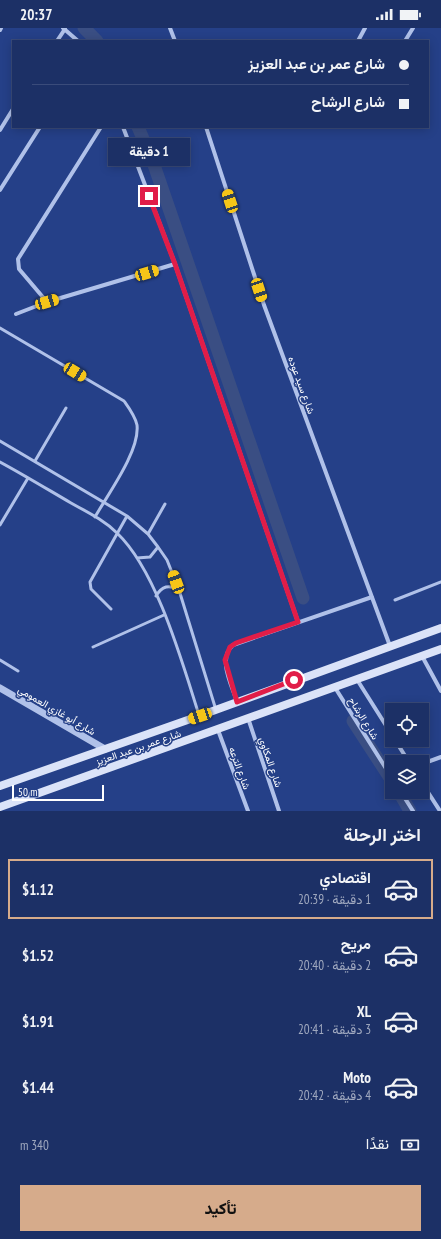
<!DOCTYPE html>
<html lang="ar">
<head>
<meta charset="utf-8">
<style>
	:root { --surface:#1c3066; --page:#25386c; --text:#f1f3f6; --muted:#a0a9bf; --line:#3a4b7a; --accent:#d6ab8b }
	body { margin:0; font-family:"PT Sans Narrow",Vazirmatn,sans-serif; background:var(--page); color:var(--text); direction:rtl; height:100vh; display:flex; flex-direction:column; font-size:15px; white-space:nowrap }
	* { box-sizing:border-box; margin:0 }
	p { font-size:13px; color:var(--muted) }
	.icon { flex:none; width:22px; height:22px; fill:none; stroke:currentColor; stroke-width:2; stroke-linecap:round; stroke-linejoin:round }
	.map { position:relative; height:783px; overflow:hidden; direction:ltr }
	.details { display:flex; flex-direction:column; background:var(--surface); flex:1 }
	.details>* { flex:none }
	.banner { position:absolute; left:12px; top:12px; width:417px; height:88px; border-radius:0px; box-shadow:0 2px 10px #0003,0 0 0 1px var(--line); direction:rtl; display:grid; align-content:center; height:88px; padding:0 20px; background:var(--surface) }
	.buttons { position:absolute; left:385px; top:675px; display:grid; gap:8px }
	.buttons a { display:grid; place-items:center; width:44px; height:44px; border-radius:0px; background:var(--surface); box-shadow:0 2px 10px #0003,0 0 0 1px var(--line); font-size:20px }
	.scale { position:absolute; left:12px; bottom:10px; width:92px; box-sizing:border-box; padding-left:4px; border:2px solid #fff; border-top:0; font-size:11px; line-height:14px; white-space:nowrap; color:#fff; -webkit-text-stroke:3px #254088; paint-order:stroke }
	.end { position:absolute; width:18px; height:18px; margin:-9px; border:5px solid #e11d48; background:#fff; box-shadow:0 0 0 2px #fff }
	.from { border-radius:50% }
	.bubble { position:absolute; height:28px; border-radius:0px; background:var(--surface); box-shadow:0 2px 10px #0003,0 0 0 1px var(--line); font-size:13px; font-weight:800; line-height:28px; text-align:center; direction:rtl }
	.car { position:absolute; width:12px; height:24px; margin:-12px -6px; border-radius:5px; box-shadow:0 0 3px 1px #0007; background:linear-gradient(#f5c518 24%,#345 0 40%,#f5c518 0 76%,#345 0 86%,#f5c518 0) }
	.banner b { display:flex; align-items:center; gap:14px; height:38px; font-size:15px }
	.banner b+b { border-top:1px solid var(--line) }
	.banner i { width:10px; height:10px; background:var(--text) }
	ul { padding:0; list-style:none }
	li { display:flex; align-items:center; gap:12px; height:60px; margin:0 8px 6px; padding:0 12px; border:2px solid transparent; border-radius:0px }
	li div { flex:1 }
	li b { display:block; font-size:15px }
	li em { font-style:normal; font-weight:800 }
	li.current { border-color:var(--accent) }
	li>.icon { width:36px; height:36px; stroke-width:1.5 }
	h2 { padding:0 20px; font-size:18px; line-height:48px }
	.pay { display:flex; align-items:center; gap:10px; height:44px; padding:0 20px; font-size:15px }
	.pay p { margin-inline-start:auto }
	.action { display:flex; gap:8px; margin-top:auto; padding:8px 20px }
	.action a { flex:1; height:46px; border-radius:0px; background:var(--accent); color:#111; font-size:16px; font-weight:800; line-height:46px; text-align:center }
	.status { display:flex; justify-content:space-between; align-items:center; height:28px; padding:0 20px; background:var(--surface); direction:ltr }
	.status svg { height:11px; fill:currentColor }
	.map>svg:first-child { display:block }
	.lines { fill:none; stroke-linecap:round; stroke-linejoin:round }
	.canal { stroke:#3a4e83; stroke-width:13 }
	.service { stroke:#b0c1e9; stroke-width:3 }
	.minor { stroke:#b0c1e9; stroke-width:4 }
	.tertiary { stroke:#b0c1e9; stroke-width:7 }
	.secondary { stroke:#dbe3f8; stroke-width:8 }
	.route { stroke:#e11d48; stroke-width:5 }
	.labels { text-anchor:middle; stroke-width:3; stroke-linejoin:round; paint-order:stroke }
	.street-label { font-size:10px; fill:#fff; stroke:#254088 }
</style>
</head>
<body>
<div class="status"><b>20:37</b><svg viewBox="0 0 49 12"><path d="M0 12V9h3v3zM5 12V6h3v6zM10 12V3h3v9zM15 12V0h3v12zM26 1h20v11H26zM47 4h2v5h-2z"/></svg></div>
<div class="map">
<svg width="441" height="783" viewBox="0 0 441 783">
	<rect width="100%" height="100%" fill="#254088"/>
	<g class="lines">
		<path class="canal" d="M84,0L97,13
			M138,99L153,134L303,570
			M353,693L392,753
			M399,764L410,783"/>
		<path class="service" d="M0,300L124,373C129,380 135,388 137,397C140,423 108,466 95,489
			M0,413L127,488L148,506L158,519L167,532L179,562L216,682
			M35,433L66,380
			M0,434C24,447 47,461 71,475C87,484 104,492 117,505C157,543 182,634 199,687
			M0,497L28,450
			M148,506L165,476
			M137,530L150,529L158,519
			M156,568C162,558 169,556 179,562
			M395,572L441,554
			M111,581L91,561L90,554L127,488
			M93,619L164,587
			M0,632L18,643"/>
		<path class="minor" d="M63,0L78,13
			M170,0L175,13
			M0,2L1,0
			M57,13L65,1
			M358,13L365,0
			M405,13L413,0
			M123,99L175,236L298,594
			M206,99L264,277L390,618
			M0,102L13,81
			M0,162L40,99
			M47,274L19,241L18,231L101,99
			M16,286L47,274L175,236
			M422,628L441,663
			M356,650L392,707
			M334,658L392,750
			M237,674C232,657 217,631 233,617L372,569
			M248,690L279,783
			M218,702L248,783
			M395,712L409,734
			M422,736L441,729
			M422,755L440,783
			M401,764L413,783"/>
		<path class="tertiary" d="M0,660L105,721"/>
		<path class="secondary" d="M0,758L199,688L441,600
			M0,779L441,621"/>
	</g>
	<g class="lines">
		<path class="route" d="M149,168L175,236L298,594L236,615L230,619L225,632L237,674L294,652"/>
	</g>
	<g class="labels">
		<g class="street-label">
			<text transform="translate(302 357) rotate(70)" y="4">شارع سيد عوده</text>
			<text transform="translate(57 682) rotate(30)" y="4">شارع أبو غازي العمومي</text>
			<text transform="translate(364 690) rotate(58)" y="4">شارع الرشاح</text>
			<text transform="translate(138 719) rotate(-19)" y="4">شارع عمر بن عبد العزيز</text>
			<text transform="translate(271 734) rotate(71)" y="4">شارع المكاوي</text>
			<text transform="translate(240 740) rotate(70)" y="4">شارع الترعه</text>
		</g>
	</g>
</svg>
<div class="buttons">
<a><svg class="icon" aria-label="locate" viewBox="0 0 24 24"><circle cx="12" cy="12" r="6"/><path d="M12 2v4M12 18v4M2 12h4M18 12h4"/></svg></a>
<a><svg class="icon" aria-label="layers" viewBox="0 0 24 24"><path d="M12 4l9 5-9 5-9-5zM3 14l9 5 9-5"/></svg></a>
</div>
<div class="scale">50 m</div>
<i class="end from" style="left:294px;top:652px"></i>
<i class="end" style="left:149px;top:168px"></i>
<div class="bubble" style="left:108px;top:110px;width:82px">1 دقيقة</div>
<i class="car" style="left:230px;top:173px;rotate:342deg"></i>
<i class="car" style="left:147px;top:245px;rotate:73deg"></i>
<i class="car" style="left:259px;top:262px;rotate:162deg"></i>
<i class="car" style="left:47px;top:274px;rotate:74deg"></i>
<i class="car" style="left:75px;top:344px;rotate:121deg"></i>
<i class="car" style="left:176px;top:554px;rotate:340deg"></i>
<i class="car" style="left:200px;top:688px;rotate:251deg"></i>
<div class="banner">
<b><i class="from"></i>شارع عمر بن عبد العزيز</b>
<b><i></i>شارع الرشاح</b>
</div>
</div>
<section class="details">
<h2>اختر الرحلة</h2>
<ul>
<li class="current"><svg class="icon" aria-label="car" viewBox="0 0 24 24"><path d="M5 17H2v-5l4-1 3-4h7l3 4 3 1v5h-3M9 17h6M6 11h13"/><circle cx="7" cy="17" r="2"/><circle cx="17" cy="17" r="2"/></svg><div><b>اقتصادي</b><p>1 دقيقة · 20:39</p></div><em>$1.12</em></li>
<li><svg class="icon" aria-label="car" viewBox="0 0 24 24"><path d="M5 17H2v-5l4-1 3-4h7l3 4 3 1v5h-3M9 17h6M6 11h13"/><circle cx="7" cy="17" r="2"/><circle cx="17" cy="17" r="2"/></svg><div><b>مريح</b><p>2 دقيقة · 20:40</p></div><em>$1.52</em></li>
<li><svg class="icon" aria-label="car" viewBox="0 0 24 24"><path d="M5 17H2v-5l4-1 3-4h7l3 4 3 1v5h-3M9 17h6M6 11h13"/><circle cx="7" cy="17" r="2"/><circle cx="17" cy="17" r="2"/></svg><div><b>XL</b><p>3 دقيقة · 20:41</p></div><em>$1.91</em></li>
<li><svg class="icon" aria-label="car" viewBox="0 0 24 24"><path d="M5 17H2v-5l4-1 3-4h7l3 4 3 1v5h-3M9 17h6M6 11h13"/><circle cx="7" cy="17" r="2"/><circle cx="17" cy="17" r="2"/></svg><div><b>Moto</b><p>4 دقيقة · 20:42</p></div><em>$1.44</em></li>
</ul>
<div class="pay"><svg class="icon" aria-label="cash" viewBox="0 0 24 24"><path d="M3 7h18v10H3z"/><circle cx="12" cy="12" r="2"/></svg>نقدًا<p>340 m</p></div>
<div class="action"><a>تأكيد</a></div>
</section>
</body>
</html>
